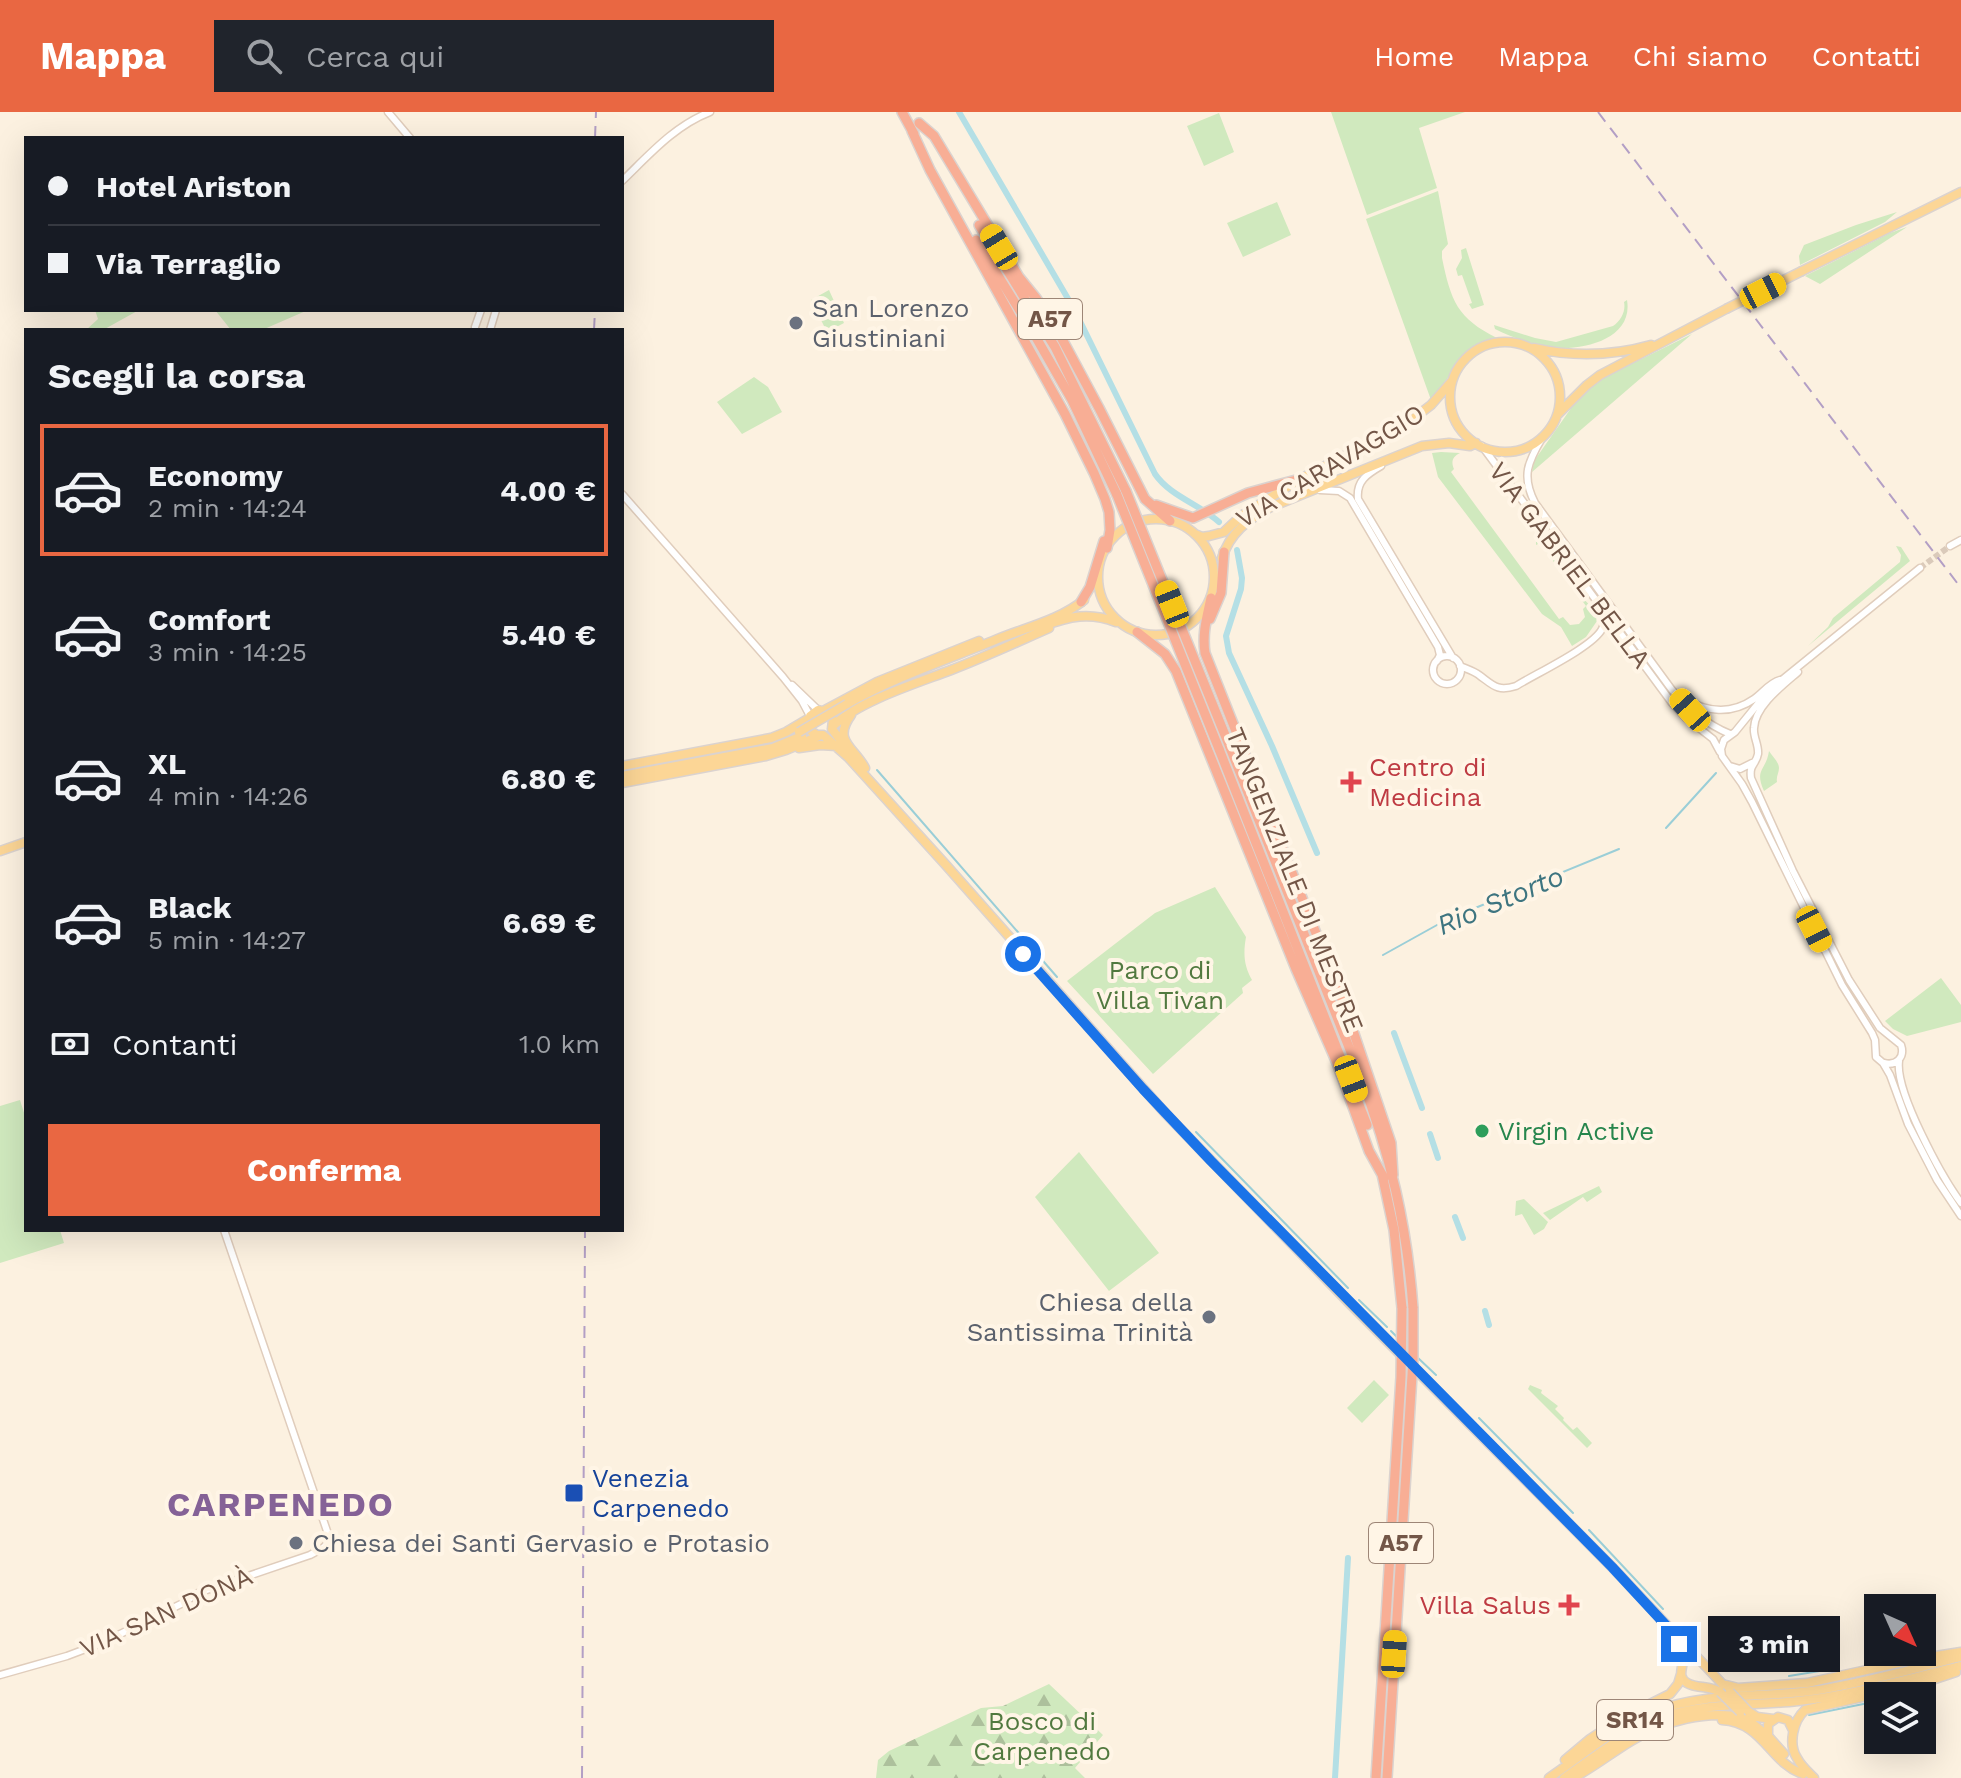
<!DOCTYPE html>
<html lang="it">
<head>
<meta charset="utf-8">
<style>
	:root { --surface:#171b24; --page:#20242c; --text:#f1f3f6; --muted:#9ea1a6; --line:#363941; --accent:#e96742 }
	body { margin:0; font-family:"Work Sans",sans-serif; background:var(--page); color:var(--text); height:100vh; display:flex; flex-direction:column; font-size:30px; white-space:nowrap }
	* { box-sizing:border-box; margin:0 }
	p { font-size:26px; color:var(--muted) }
	.icon { flex:none; width:44px; height:44px; fill:none; stroke:currentColor; stroke-width:2; stroke-linecap:round; stroke-linejoin:round }
	.map { position:relative; flex:1; overflow:hidden }
	.details { position:absolute; left:24px; top:216px; width:600px; height:904px; display:flex; flex-direction:column; background:var(--surface); border-radius:0px; box-shadow:0 8px 32px #0002 }
	.details>* { flex:none }
	.hud { position:absolute; left:24px; top:24px; width:600px; height:176px; border-radius:0px; box-shadow:0 8px 32px #0002; display:grid; align-content:center; height:176px; padding:0 24px; background:var(--surface) }
	.needle { width:52px; rotate:135deg }
	.controls { position:absolute; left:1864px; top:1482px; display:grid; gap:16px }
	.controls a { display:grid; place-items:center; width:72px; height:72px; border-radius:0px; background:var(--surface); box-shadow:0 8px 32px #0002; font-size:40px }
	.end { position:absolute; width:36px; height:36px; margin:-18px; border:10px solid #1a73e8; background:#fff; box-shadow:0 0 0 4px #fff }
	.from { border-radius:50% }
	.bubble { position:absolute; height:56px; border-radius:0px; background:var(--surface); box-shadow:0 8px 32px #0002; font-size:26px; font-weight:700; line-height:56px; text-align:center }
	.car { position:absolute; width:24px; height:48px; margin:-24px -12px; border-radius:10px; box-shadow:0 0 6px 2px #0007; background:linear-gradient(#f5c518 24%,#345 0 40%,#f5c518 0 76%,#345 0 86%,#f5c518 0) }
	.hud b { display:flex; align-items:center; gap:28px; height:76px; font-size:30px }
	.hud b+b { border-top:2px solid var(--line) }
	.hud i { width:20px; height:20px; background:var(--text) }
	ul { padding:0; list-style:none }
	li { display:flex; align-items:center; gap:24px; height:132px; margin:0 16px 12px; padding:0 8px; border:4px solid transparent; border-radius:0px }
	li div { flex:1 }
	li b { display:block; font-size:30px }
	li em { font-style:normal; font-weight:700 }
	li.on { border-color:var(--accent) }
	li>.icon { width:72px; height:72px; stroke-width:1.5 }
	h2 { padding:0 24px; font-size:36px; line-height:96px }
	.pay { display:flex; align-items:center; gap:20px; height:88px; padding:0 24px; font-size:30px }
	.pay p { margin-inline-start:auto }
	.primary-button { display:flex; gap:16px; margin-top:auto; padding:16px 24px }
	.primary-button a { flex:1; height:92px; border-radius:0px; background:var(--accent); color:#fff; font-size:32px; font-weight:700; line-height:92px; text-align:center }
	header { display:flex; align-items:center; gap:48px; box-sizing:border-box; height:112px; padding:0 40px; background:var(--accent); color:#fff }
	header strong { font-size:38px }
	nav { display:flex; gap:44px; margin-inline-start:auto; font-size:28px }
	.search { width:560px; height:72px; background:var(--page); display:flex; align-items:center; gap:20px; box-sizing:border-box; padding:0 28px; border-radius:0px; color:var(--muted); font-size:30px }
	.map>svg:first-child { display:block }
	.green { fill:#d0e9be }
	.forest { fill:url(#forest-firs) }
	.lines { fill:none; stroke-linecap:round; stroke-linejoin:round }
	.stream { stroke:#9aced7; stroke-width:2 }
	.canal { stroke:#b4dfe5; stroke-width:6 }
	.minor-tunnel { stroke:#dacaba; stroke-width:6; stroke-dasharray:6 3; stroke-linecap:butt }
	.minor-casing { stroke:#e0cdbc; stroke-width:9 }
	.major-casing { stroke:#dbd3cf; stroke-width:11 }
	.highway-casing { stroke:#dbd3cf; stroke-width:12 }
	.minor { stroke:#fff; stroke-width:6 }
	.major { stroke:#fcd696; stroke-width:8 }
	.highway { stroke:#f8ae95; stroke-width:9 }
	.rail { stroke:#b39fc5; stroke-width:2; stroke-dasharray:12 8; stroke-linecap:butt }
	.major-bridge-casing { stroke:#dbd3cf; stroke-width:11; stroke-linecap:butt }
	.highway-bridge-casing { stroke:#dbd3cf; stroke-width:12; stroke-linecap:butt }
	.major-bridge { stroke:#fcd696; stroke-width:8 }
	.highway-bridge { stroke:#f8ae95; stroke-width:9 }
	.route { stroke:#1a73e8; stroke-width:10 }
	.worship-dot { fill:#6b7280; stroke:#fff5e6; stroke-width:3 }
	.health-dot { fill:#e0444e; stroke:#fff5e6; stroke-width:3 }
	.leisure-dot { fill:#2e9e5b; stroke:#fff5e6; stroke-width:3 }
	.transit-dot { fill:#1a4fb4; stroke:#fff5e6; stroke-width:3 }
	.labels { text-anchor:middle; stroke-width:8; stroke-linejoin:round; paint-order:stroke }
	.shield { fill:#fff5e6; stroke:#9d8677; stroke-width:2 }
	.shield-label { font-size:24px; font-weight:bold; fill:#735647 }
	.worship-label { font-size:26px; fill:#5b616d; stroke:#fff5e6; text-anchor:start }
	.street-label { font-size:26px; fill:#735647; stroke:#fff5e6 }
	.health-label { font-size:26px; fill:#be3a42; stroke:#fff5e6; text-anchor:start }
	.park-label { font-size:26px; fill:#51793f; stroke:#fff5e6 }
	.leisure-label { font-size:26px; fill:#27864d; stroke:#fff5e6; text-anchor:start }
	.transit-label { font-size:26px; fill:#164399; stroke:#fff5e6; text-anchor:start }
	.water-label { font-size:28px; font-style:italic; fill:#3e7580; stroke:#fff5e6 }
	.district-label { font-size:34px; font-weight:bold; letter-spacing:2px; fill:#856297; stroke:#fff5e6 }
</style>
</head>
<body>
<header>
<strong>Mappa</strong>
<div class="search"><svg class="icon" aria-label="search" viewBox="0 0 24 24"><circle cx="10" cy="10" r="6"/><path d="M15 15l6 6"/></svg>Cerca qui</div>
<nav><a>Home</a><a>Mappa</a><a>Chi siamo</a><a>Contatti</a></nav>
</header>
<div class="map">
<svg width="1961" height="1666" viewBox="0 0 1961 1666">
	<defs>
		<pattern id="forest-firs" width="22" height="20" patternUnits="userSpaceOnUse" patternTransform="scale(2)"><rect width="22" height="20" fill="#d0e9be"/><path d="M5 1l3.5 6h-7zM16 11l3.5 6h-7z" fill="#adc09c"/></pattern>
	</defs>
	<rect width="100%" height="100%" fill="#fcf1e0"/>
	<path class="green" d="M1331,0H1465L1419,16L1437,76L1367,103Z
		M1219,1L1234,40L1204,54L1187,14Z
		M1438,79L1448,132L1442,139V146C1451,189 1457,206 1497,226L1479,232L1468,239L1431,288L1366,107Z
		M1277,90L1291,123L1243,145L1227,111Z
		M1897,100L1885,110L1800,153L1799,144L1804,133L1856,113Z
		M1907,115L1820,172L1805,164L1890,121Z
		M1466,136L1484,193L1472,197L1469,192L1472,191L1462,163L1458,164L1456,157L1462,146L1461,138Z
		M829,178L844,211L827,220L811,188Z
		M1627,188C1634,229 1578,240 1549,235C1531,232 1511,225 1495,217L1494,213L1535,226L1556,230L1613,214C1621,209 1626,199 1624,190Z
		M95,198H139L103,218H86L98,207Z
		M215,198H308L262,218H231Z
		M1692,222L1532,360L1534,349L1574,292L1587,277L1603,266Z
		M754,265L768,275L782,300L742,322L717,290Z
		M1441,340L1460,341C1452,345 1451,350 1454,357L1451,360L1559,507L1563,505L1570,513L1579,512L1585,505L1583,497L1586,494L1540,431L1536,433V430H1541L1581,484L1595,499L1597,509L1586,525L1572,534L1561,515L1542,502L1438,365L1432,341Z
		M1896,434L1901,435L1910,449L1808,534L1828,515L1833,506L1900,450L1901,443Z
		M1769,639C1772,644 1779,650 1779,656C1779,661 1776,664 1777,670L1764,679C1754,657 1766,659 1769,639Z
		M1215,775L1246,825C1243,842 1244,854 1252,868L1242,876L1243,881L1153,962L1067,869L1155,801Z
		M1941,866L1961,893V910L1907,924L1893,917L1885,909Z
		M20,988L26,1007V1118H60L64,1131L0,1151V994Z
		M1079,1040L1159,1141L1109,1179L1035,1085Z
		M1599,1074L1602,1080L1587,1090L1583,1085L1550,1108L1543,1101Z
		M1524,1087L1548,1110L1544,1117L1534,1123L1522,1102L1515,1104L1516,1089Z
		M1374,1268L1389,1283L1362,1311L1347,1296Z
		M1530,1273L1542,1278L1541,1281L1558,1294L1555,1297L1564,1306L1563,1308L1573,1318L1577,1315L1592,1331L1587,1336L1528,1277Z"/>
	<path class="forest" d="M1049,1572L1103,1623L1075,1656L1085,1666H876L878,1648L889,1639L981,1596L1003,1594Z"/>
	<g class="lines">
		<path class="stream" d="M877,658L1057,865
			M1666,716L1716,661
			M1383,843L1446,808L1619,737
			M1196,1020L1348,1176
			M1359,1188L1387,1215
			M1391,1219L1398,1226
			M1417,1245L1436,1263
			M1479,1306L1573,1401
			M1589,1418L1663,1497
			M1908,1542H1912
			M1789,1564L1838,1556
			M1899,1584L1918,1579
			M1809,1603L1878,1589"/>
		<path class="canal" d="M959,0L1074,197L1155,362C1170,384 1199,392 1219,410
			M1237,438L1242,466L1241,477L1226,524L1229,541L1272,634L1317,741
			M1394,921L1422,996
			M1430,1022L1438,1046
			M1455,1105L1463,1126
			M1485,1199L1489,1213
			M1335,1666L1348,1446"/>
		<path class="minor-tunnel" d="M1920,456L1950,434"/>
		<defs>
			<path id="minor" d="M388,0L410,26
				M622,69C649,43 674,14 710,0
				M475,218V215L481,198
				M490,218L496,198
				M1542,326C1528,350 1521,364 1535,391L1672,578C1690,598 1706,612 1730,622
				M1482,334L1672,591L1686,606L1713,627L1720,640
				M1381,354C1367,362 1356,369 1358,387L1453,546
				M1320,378L1339,379L1350,386L1438,535L1440,543L1437,549
				M622,382L783,565L802,589L810,604
				M1950,434L1961,428
				M1920,456L1783,567L1761,588L1735,620L1724,628L1721,637L1722,644L1742,672L1752,690L1842,873L1872,921L1875,928L1876,945L1883,951L1890,963L1908,1012L1937,1068L1961,1104
				M1433 558a14 14 0 1 1 28 0a14 14 0 1 1-28 0Z
				M1460,554C1467,557 1474,559 1479,563C1493,573 1497,580 1516,574C1535,562 1593,535 1602,517C1605,511 1604,504 1604,498
				M1798,560C1783,573 1755,594 1754,616C1753,625 1759,633 1758,642C1756,653 1749,652 1751,666L1793,759L1849,868L1880,916L1901,933C1905,945 1897,954 1884,951
				M792,573L818,598
				M1683,586C1706,600 1731,603 1754,587C1763,581 1769,571 1780,568
				M1730,654L1740,657L1752,651
				M1899,949C1895,980 1942,1065 1961,1091
				M0,1563L67,1544L104,1530L183,1491L198,1481L310,1443L323,1436L329,1430L327,1419L224,1118"/>
			<path id="major" d="M1802,159L1961,80
				M1450 285a55 55 0 1 1 110 0a55 55 0 1 1-110 0Z
				M1534,236C1573,245 1612,244 1651,233
				M1557,303L1587,273L1600,263L1726,197
				M1098 465a58 58 0 1 1 116 0a58 58 0 1 1-116 0Z
				M1195,422L1202,425L1209,424L1224,420L1241,404L1300,367L1409,310L1431,293L1452,269
				M1222,446C1230,421 1247,408 1271,395L1422,334L1449,331L1470,334L1476,331
				M1044,514C1069,504 1090,500 1116,510
				M847,592C895,565 949,547 1000,526C1028,515 1061,507 1084,488
				M823,599L877,570L979,529
				M851,603C832,629 854,635 865,656
				M833,614C859,589 917,571 951,558C985,545 1017,530 1049,516
				M832,617L833,608L826,600L818,598L810,604L808,613L812,620L817,623H823L848,645L945,752L1166,1002L1351,1193L1612,1455L1730,1580
				M832,617L848,638
				M799,636L820,633L837,634
				M622,654L771,626L786,620L808,607
				M622,664L773,636L802,624
				M622,671L766,644L786,638L819,624
				M0,739L26,730
				M1676,1526C1678,1532 1683,1539 1683,1545C1684,1555 1676,1564 1687,1571C1697,1577 1709,1573 1720,1580
				M1726,1573L1738,1576L1807,1571L1917,1547L1961,1540
				M1749,1600L1757,1605L1773,1607
				M1742,1603L1768,1624L1784,1642
				M1722,1608C1763,1610 1770,1651 1803,1662
				M1768,1624V1612L1778,1605L1788,1608L1793,1618
				M1565,1648L1590,1627L1620,1607L1670,1582L1678,1572L1681,1562
				M1549,1666C1583,1643 1615,1615 1653,1600C1703,1580 1759,1586 1811,1579C1861,1572 1911,1557 1961,1545
				M1564,1666C1596,1644 1627,1618 1664,1605C1706,1590 1754,1594 1798,1589C1853,1583 1907,1567 1961,1554
				M1573,1666C1594,1655 1611,1641 1631,1629C1664,1609 1708,1597 1745,1606
				M1814,1666C1808,1660 1801,1654 1797,1646C1788,1632 1793,1609 1805,1598L1920,1572L1956,1560"/>
			<path id="highway" d="M902,0L914,22
				M919,11L934,24L1019,165L1036,186L1062,227L1099,296L1145,387L1170,409
				M912,19L930,58L1065,302L1094,361L1105,387L1109,400L1110,418L1107,436
				M979,113L1055,235L1126,379
				M976,128L1030,215L1072,288L1117,383
				M1156,393L1193,406L1248,381L1300,367
				M1211,486C1207,505 1202,521 1205,541L1344,892L1391,1031L1393,1063
				M1081,490L1090,475L1104,429
				M1210,507L1221,481L1224,440
				M1137,520L1165,542L1176,559L1296,857L1337,951L1369,1039L1384,1066
				M1229,633L1360,963C1390,1041 1407,1113 1413,1196
				M1219,637L1367,1013
				M1382,1062L1394,1118L1402,1196"/>
		</defs>
		<use href="#minor" class="minor-casing"/>
		<use href="#major" class="major-casing"/>
		<use href="#highway" class="highway-casing"/>
		<use href="#minor" class="minor"/>
		<use href="#major" class="major"/>
		<use href="#highway" class="highway"/>
		<path class="rail" d="M1598,0L1961,476
			M595,26L596,0
			M594,218L595,198
			M582,1666L585,1118"/>
		<defs>
			<path id="major-bridge" d="M1726,197L1802,159
				M799,620L847,592
				M1720,1580L1740,1600
				M1730,1580L1749,1600"/>
			<path id="highway-bridge" d="M1126,379L1229,633
				M1117,383L1219,637
				M1376,1666L1401,1265L1402,1196
				M1387,1666L1413,1247V1196"/>
		</defs>
		<use href="#major-bridge" class="major-bridge-casing"/>
		<use href="#highway-bridge" class="highway-bridge-casing"/>
		<use href="#major-bridge" class="major-bridge"/>
		<use href="#highway-bridge" class="highway-bridge"/>
	</g>
	<g class="lines">
		<path class="route" d="M1023,842L1143,977L1211,1049L1612,1455L1674,1522L1679,1532"/>
	</g>
	<g class="worship-dot">
		<circle cx="796" cy="211" r="8"/>
		<circle cx="1209" cy="1205" r="8"/>
		<circle cx="296" cy="1431" r="8"/>
	</g>
	<g class="health-dot">
		<path d="M1347 658h8v8h8v8h-8v8h-8v-8h-8v-8h8z"/>
		<path d="M1565 1481h8v8h8v8h-8v8h-8v-8h-8v-8h8z"/>
	</g>
	<circle class="leisure-dot" cx="1482" cy="1019" r="8"/>
	<rect class="transit-dot" x="564" y="1371" width="20" height="20" rx="4"/>
	<g class="labels">
		<g class="shield">
			<rect x="1018" y="187" width="64" height="40" rx="6"/>
			<rect x="1369" y="1411" width="64" height="40" rx="6"/>
			<rect x="1597" y="1588" width="76" height="40" rx="6"/>
		</g>
		<g class="shield-label">
			<text x="1050" y="215">A57</text>
			<text x="1401" y="1439">A57</text>
			<text x="1635" y="1616">SR14</text>
		</g>
		<g class="worship-label">
			<text x="812" y="205">San Lorenzo<tspan x="812" dy="30">Giustiniani</tspan></text>
			<text x="1193" y="1199" text-anchor="end">Chiesa della<tspan x="1193" dy="30">Santissima Trinità</tspan></text>
			<text x="312" y="1440">Chiesa dei Santi Gervasio e Protasio</text>
		</g>
		<g class="street-label">
			<text transform="translate(1330 354) rotate(-31)" y="9">VIA CARAVAGGIO</text>
			<text transform="translate(1570 453) rotate(53)" y="9">VIA GABRIEL BELLA</text>
			<text transform="translate(1295 768) rotate(68)" y="9">TANGENZIALE DI MESTRE</text>
			<text transform="translate(166 1500) rotate(-24)" y="9">VIA SAN DONÀ</text>
		</g>
		<g class="health-label">
			<text x="1369" y="664">Centro di<tspan x="1369" dy="30">Medicina</tspan></text>
			<text x="1551" y="1502" text-anchor="end">Villa Salus</text>
		</g>
		<g class="park-label">
			<text x="1160" y="867">Parco di<tspan x="1160" dy="30">Villa Tivan</tspan></text>
			<text x="1042" y="1618">Bosco di<tspan x="1042" dy="30">Carpenedo</tspan></text>
		</g>
		<g class="leisure-label">
			<text x="1498" y="1028">Virgin Active</text>
		</g>
		<g class="transit-label">
			<text x="592" y="1375">Venezia<tspan x="592" dy="30">Carpenedo</tspan></text>
		</g>
		<g class="water-label">
			<text transform="translate(1500 788) rotate(-23)" y="10">Rio Storto</text>
		</g>
		<g class="district-label">
			<text x="281" y="1404">CARPENEDO</text>
		</g>
	</g>
</svg>
<div class="controls">
<a><svg class="needle" viewBox="-14 -14 28 28"><path d="M0-13l5 13h-10z" fill="#e53935"/><path d="M0 13l5-13h-10z" fill="#9ea1a6"/></svg></a>
<a><svg class="icon" aria-label="layers" viewBox="0 0 24 24"><path d="M12 4l9 5-9 5-9-5zM3 14l9 5 9-5"/></svg></a>
</div>
<i class="end from" style="left:1023px;top:842px"></i>
<i class="end" style="left:1679px;top:1532px"></i>
<div class="bubble" style="left:1708px;top:1504px;width:132px">3 min</div>
<i class="car" style="left:999px;top:135px;rotate:329deg"></i>
<i class="car" style="left:1763px;top:179px;rotate:63deg"></i>
<i class="car" style="left:1172px;top:492px;rotate:338deg"></i>
<i class="car" style="left:1690px;top:598px;rotate:318deg"></i>
<i class="car" style="left:1814px;top:817px;rotate:153deg"></i>
<i class="car" style="left:1351px;top:967px;rotate:159deg"></i>
<i class="car" style="left:1394px;top:1542px;rotate:4deg"></i>
<div class="hud">
<b><i class="from"></i>Hotel Ariston</b>
<b><i></i>Via Terraglio</b>
</div>
<section class="details">
<h2>Scegli la corsa</h2>
<ul>
<li class="on"><svg class="icon" aria-label="car" viewBox="0 0 24 24"><path d="M5 17H2v-5l4-1 3-4h7l3 4 3 1v5h-3M9 17h6M6 11h13"/><circle cx="7" cy="17" r="2"/><circle cx="17" cy="17" r="2"/></svg><div><b>Economy</b><p>2 min · 14:24</p></div><em>4.00 €</em></li>
<li><svg class="icon" aria-label="car" viewBox="0 0 24 24"><path d="M5 17H2v-5l4-1 3-4h7l3 4 3 1v5h-3M9 17h6M6 11h13"/><circle cx="7" cy="17" r="2"/><circle cx="17" cy="17" r="2"/></svg><div><b>Comfort</b><p>3 min · 14:25</p></div><em>5.40 €</em></li>
<li><svg class="icon" aria-label="car" viewBox="0 0 24 24"><path d="M5 17H2v-5l4-1 3-4h7l3 4 3 1v5h-3M9 17h6M6 11h13"/><circle cx="7" cy="17" r="2"/><circle cx="17" cy="17" r="2"/></svg><div><b>XL</b><p>4 min · 14:26</p></div><em>6.80 €</em></li>
<li><svg class="icon" aria-label="car" viewBox="0 0 24 24"><path d="M5 17H2v-5l4-1 3-4h7l3 4 3 1v5h-3M9 17h6M6 11h13"/><circle cx="7" cy="17" r="2"/><circle cx="17" cy="17" r="2"/></svg><div><b>Black</b><p>5 min · 14:27</p></div><em>6.69 €</em></li>
</ul>
<div class="pay"><svg class="icon" aria-label="cash" viewBox="0 0 24 24"><path d="M3 7h18v10H3z"/><circle cx="12" cy="12" r="2"/></svg>Contanti<p>1.0 km</p></div>
<div class="primary-button"><a>Conferma</a></div>
</section>
</div>
</body>
</html>
